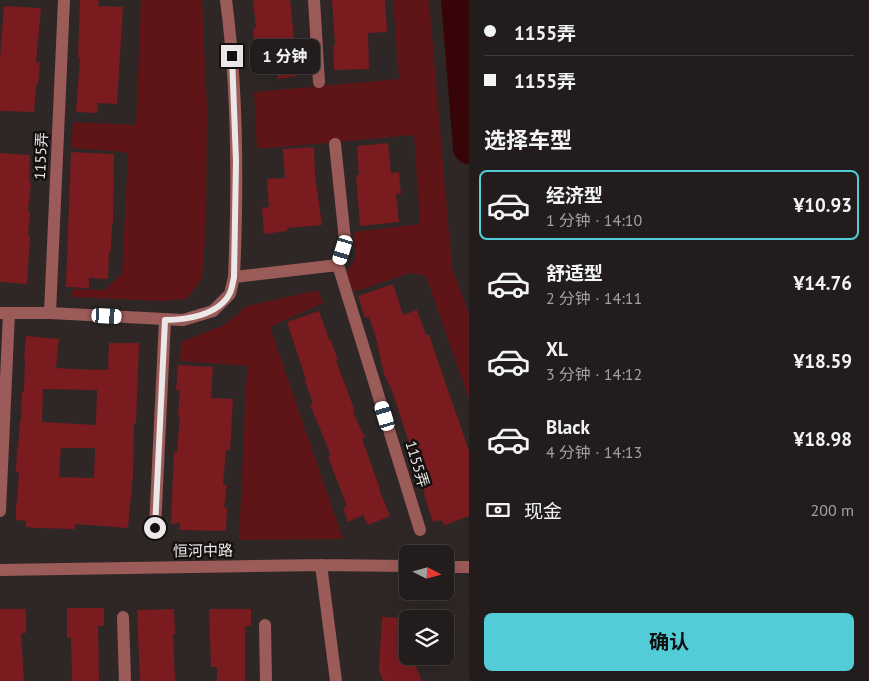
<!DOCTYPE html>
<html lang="zh">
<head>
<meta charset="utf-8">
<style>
	:root { --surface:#221d1c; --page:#2e2a29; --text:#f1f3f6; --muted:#a2a2a3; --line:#3f3b3b; --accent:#52ccd6 }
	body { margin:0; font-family:"PT Sans","Noto Sans SC",sans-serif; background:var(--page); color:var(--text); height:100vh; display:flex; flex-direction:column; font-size:19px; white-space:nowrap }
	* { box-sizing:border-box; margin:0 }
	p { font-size:16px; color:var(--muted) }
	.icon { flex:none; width:28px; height:28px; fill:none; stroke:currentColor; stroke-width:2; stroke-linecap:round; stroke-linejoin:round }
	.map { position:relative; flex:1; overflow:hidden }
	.panel { display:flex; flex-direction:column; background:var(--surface); width:400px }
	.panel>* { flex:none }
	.banner { display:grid; align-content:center; height:110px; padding:0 15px; background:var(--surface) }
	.needle { width:32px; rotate:96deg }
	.tools { position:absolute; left:399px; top:545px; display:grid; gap:10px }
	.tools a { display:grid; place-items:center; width:55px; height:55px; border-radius:8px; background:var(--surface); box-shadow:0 5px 20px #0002,0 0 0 1px var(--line); font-size:25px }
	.end { position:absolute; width:22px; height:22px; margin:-11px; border:6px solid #ede8e8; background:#111; box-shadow:0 0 0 2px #111 }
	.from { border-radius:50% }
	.bubble { position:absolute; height:35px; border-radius:8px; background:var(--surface); box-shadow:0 5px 20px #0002,0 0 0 1px var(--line); font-size:16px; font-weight:700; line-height:35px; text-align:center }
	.car { position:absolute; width:15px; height:30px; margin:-15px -8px; border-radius:6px; box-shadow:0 0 4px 1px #0007; background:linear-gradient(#fff 24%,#345 0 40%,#fff 0 76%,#345 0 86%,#fff 0) }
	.banner b { display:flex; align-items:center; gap:18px; height:48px; font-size:19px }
	.banner b+b { border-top:1px solid var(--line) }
	.banner i { width:12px; height:12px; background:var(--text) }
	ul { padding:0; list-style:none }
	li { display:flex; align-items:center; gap:15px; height:70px; margin:0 10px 8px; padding:0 5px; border:2px solid transparent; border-radius:8px }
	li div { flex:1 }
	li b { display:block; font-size:19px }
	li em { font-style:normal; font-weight:700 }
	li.selected { border-color:var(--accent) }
	li>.icon { width:45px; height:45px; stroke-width:1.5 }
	h2 { padding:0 15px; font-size:22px; line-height:60px }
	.pay { display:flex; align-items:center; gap:12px; height:55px; padding:0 15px; font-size:19px }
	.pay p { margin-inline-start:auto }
	.cta { display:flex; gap:10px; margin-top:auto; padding:10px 15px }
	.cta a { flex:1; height:58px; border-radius:8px; background:var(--accent); color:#111; font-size:20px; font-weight:700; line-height:58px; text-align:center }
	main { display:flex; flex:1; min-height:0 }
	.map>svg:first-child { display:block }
	.green { fill:#5f1518 }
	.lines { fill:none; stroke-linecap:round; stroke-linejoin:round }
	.river { stroke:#370508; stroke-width:32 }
	.building { fill:#7a1b20; fill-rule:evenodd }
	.minor { stroke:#9b5b58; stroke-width:12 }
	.route { stroke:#ede8e8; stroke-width:6 }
	.labels { text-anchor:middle; stroke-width:5; stroke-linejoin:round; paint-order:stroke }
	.street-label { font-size:15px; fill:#ede8e8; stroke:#141110 }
</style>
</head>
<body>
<main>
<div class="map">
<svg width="469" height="681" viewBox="0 0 469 681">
	<rect width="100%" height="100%" fill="#2e2726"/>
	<path class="green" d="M141,0H202L207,109L206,226L202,278L187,299L162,301L70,297L74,289L104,290L122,274L128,154L124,152L71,148L73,122L136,125Z
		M393,0H429L452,268L469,314V399L426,276L410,273L354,292L346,272L356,258L353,232L420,224L414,135L257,149L254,92L399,79Z
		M318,290L323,303L270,327L343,539L239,540L247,366L180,361L181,342L224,325L247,306Z"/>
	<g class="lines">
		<path class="river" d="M457,0L469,148"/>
	</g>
	<path class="building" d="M80,0H99L98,6L123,7L117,104L98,103L97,113L76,112L80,58L78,57Z
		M253,0H290L298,76L278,79L277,67L257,70L253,28H256Z
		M332,0H385L387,32L368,33L369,69L334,70L333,45H335Z
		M4,6L41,8L36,62H40L38,85H36L34,112L0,111V59Z
		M388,143L391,173L399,172L401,194H396L399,222L360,226L356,175H359L357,146Z
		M314,147L315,176L322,225L287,228V231L264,234L262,208L269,207L267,179L285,178L283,149Z
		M71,152L114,154L113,223H112L111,251H109L108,279L89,278V288L66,287Z
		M0,153L30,155L29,182L31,183L28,211H30L28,235L30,236L27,284L0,282Z
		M393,284L403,315L417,310L426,335H429L469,451V516L445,525L441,520L433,522L425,497L420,467L418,468L410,442L409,443L392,390L384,374L376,338L369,317L365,318L358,296Z
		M319,311L329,339H330L338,360L336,361L355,411L353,412L365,438L362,439L380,489H379L390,516L368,525L363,515L348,522L343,508L347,506L328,457L331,456L310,404L313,403L305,381L306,380L287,322Z
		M26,336L59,339L56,368L72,369L108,370L109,343H139L136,424L134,423L133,475L128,528L75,524V529L38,528L26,527V521L16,520V503H17L19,472H16L17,449H18L20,421L21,422L22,392H24L25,359L24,358ZM43,389L97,390L96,425L42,422ZM61,448H95L94,478L59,477Z
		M178,365L213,367L211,398L233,399L230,451L226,450L223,485H227L224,507L227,508L226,531L179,530L180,523L171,524L174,452H177L180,415H178L180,390H176Z
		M67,608H104V626H98L99,681H72L71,638H67Z
		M0,609H26V633H21L24,681H0Z
		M174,609L175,634H173L175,681H140L137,610Z
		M209,609H251V626H245V681H217V667H211Z
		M382,617L408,618V656H412L422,681H383L379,670Z"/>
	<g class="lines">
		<path class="minor" d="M314,0L319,82
			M335,144L345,240L338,265
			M234,277L338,265L420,530
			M0,313H50L183,320L213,311L230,294L234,277C238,186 238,91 226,0
			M50,313L64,0
			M0,511L9,313
			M155,528L165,320
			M321,565L336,681
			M445,567H469
			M0,570L321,565L408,566
			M123,617L125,681
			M265,625L266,681"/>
	</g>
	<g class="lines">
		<path class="route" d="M155,528L165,320C187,320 219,315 230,293C232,288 233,282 234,277L236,161L232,56"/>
	</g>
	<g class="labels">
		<g class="street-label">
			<text transform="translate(41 156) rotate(-87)" y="5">1155弄</text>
			<text transform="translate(417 464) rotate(73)" y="5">1155弄</text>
			<text transform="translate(203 551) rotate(-1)" y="5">恒河中路</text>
		</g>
	</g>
</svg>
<div class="tools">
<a><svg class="needle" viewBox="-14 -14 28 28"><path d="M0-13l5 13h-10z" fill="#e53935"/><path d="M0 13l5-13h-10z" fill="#a2a2a3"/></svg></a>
<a><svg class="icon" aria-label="layers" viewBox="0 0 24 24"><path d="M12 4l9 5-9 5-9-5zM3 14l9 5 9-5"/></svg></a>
</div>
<i class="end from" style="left:155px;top:528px"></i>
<i class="end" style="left:232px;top:56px"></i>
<div class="bubble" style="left:250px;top:39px;width:70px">1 分钟</div>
<i class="car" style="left:343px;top:250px;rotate:197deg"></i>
<i class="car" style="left:107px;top:316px;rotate:93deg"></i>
<i class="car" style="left:385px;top:416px;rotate:343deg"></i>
</div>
<section class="panel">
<div class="banner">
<b><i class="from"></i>1155弄</b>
<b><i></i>1155弄</b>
</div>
<h2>选择车型</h2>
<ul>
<li class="selected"><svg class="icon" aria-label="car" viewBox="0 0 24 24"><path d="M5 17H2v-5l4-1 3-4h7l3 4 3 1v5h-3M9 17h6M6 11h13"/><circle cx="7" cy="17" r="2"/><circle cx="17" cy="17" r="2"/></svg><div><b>经济型</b><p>1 分钟 · 14:10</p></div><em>¥10.93</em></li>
<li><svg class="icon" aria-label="car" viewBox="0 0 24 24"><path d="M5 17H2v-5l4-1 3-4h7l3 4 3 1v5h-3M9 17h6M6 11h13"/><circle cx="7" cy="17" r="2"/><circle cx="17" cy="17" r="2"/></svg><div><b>舒适型</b><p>2 分钟 · 14:11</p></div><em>¥14.76</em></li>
<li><svg class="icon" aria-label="car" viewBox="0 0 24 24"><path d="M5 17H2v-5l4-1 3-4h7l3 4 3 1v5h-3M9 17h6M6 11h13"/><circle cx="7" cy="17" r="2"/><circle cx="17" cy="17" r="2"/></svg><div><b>XL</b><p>3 分钟 · 14:12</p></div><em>¥18.59</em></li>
<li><svg class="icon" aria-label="car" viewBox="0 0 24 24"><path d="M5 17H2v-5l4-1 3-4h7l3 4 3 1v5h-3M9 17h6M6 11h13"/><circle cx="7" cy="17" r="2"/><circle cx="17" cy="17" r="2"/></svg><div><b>Black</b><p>4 分钟 · 14:13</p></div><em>¥18.98</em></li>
</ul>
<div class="pay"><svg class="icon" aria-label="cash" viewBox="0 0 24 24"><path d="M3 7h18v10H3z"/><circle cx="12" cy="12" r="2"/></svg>现金<p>200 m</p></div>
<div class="cta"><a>确认</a></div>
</section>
</main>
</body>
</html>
